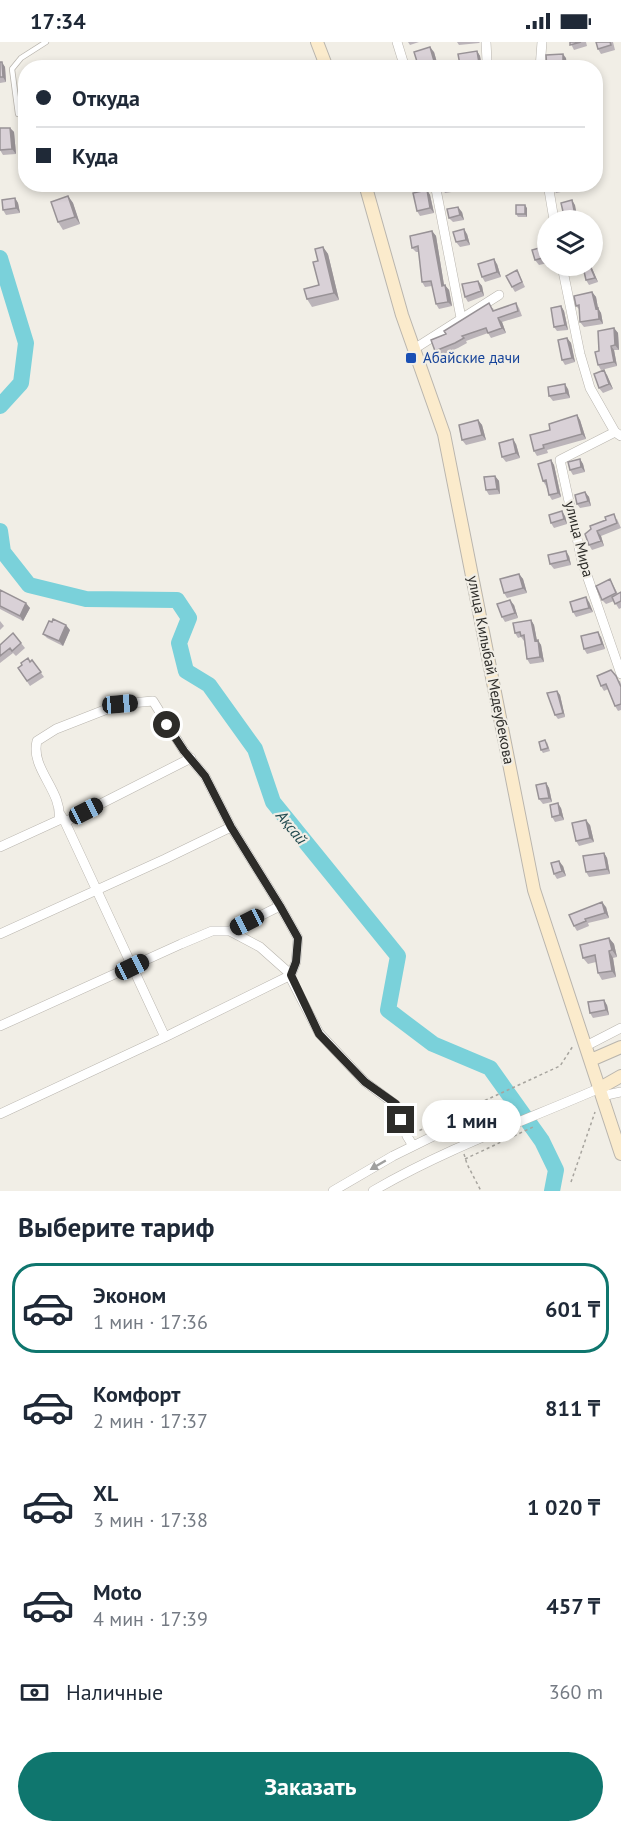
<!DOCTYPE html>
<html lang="ru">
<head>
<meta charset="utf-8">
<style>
	:root { --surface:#fff; --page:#f6f6f7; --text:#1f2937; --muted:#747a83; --line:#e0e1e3; --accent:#0f766e }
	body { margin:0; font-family:"PT Sans",sans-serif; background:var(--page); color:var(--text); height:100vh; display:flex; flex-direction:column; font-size:22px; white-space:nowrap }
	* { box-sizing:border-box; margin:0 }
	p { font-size:20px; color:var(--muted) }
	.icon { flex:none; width:33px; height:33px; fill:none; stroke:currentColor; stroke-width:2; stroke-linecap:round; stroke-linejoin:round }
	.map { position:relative; height:1149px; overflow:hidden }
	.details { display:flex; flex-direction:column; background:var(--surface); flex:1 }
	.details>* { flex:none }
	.hud { position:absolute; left:18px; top:18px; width:585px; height:132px; border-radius:24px; box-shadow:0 3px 9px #0003; display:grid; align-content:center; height:132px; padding:0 18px; background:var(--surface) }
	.tools { position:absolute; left:537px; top:168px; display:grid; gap:12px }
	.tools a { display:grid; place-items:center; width:66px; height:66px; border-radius:50%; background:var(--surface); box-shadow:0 3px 9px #0003; font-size:30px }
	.end { position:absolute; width:27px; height:27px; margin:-14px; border:8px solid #2d2c29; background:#fff; box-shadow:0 0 0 3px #fff }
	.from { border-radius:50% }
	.bubble { position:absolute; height:42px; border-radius:21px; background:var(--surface); box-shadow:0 3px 9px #0003; font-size:20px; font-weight:700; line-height:42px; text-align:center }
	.car { position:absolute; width:18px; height:36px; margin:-18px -9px; border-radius:8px; box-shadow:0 0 4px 2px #0007; background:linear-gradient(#222 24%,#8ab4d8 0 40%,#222 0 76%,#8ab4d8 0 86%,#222 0) }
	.hud b { display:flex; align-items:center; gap:21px; height:57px; font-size:22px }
	.hud b+b { border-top:2px solid var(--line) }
	.hud i { width:15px; height:15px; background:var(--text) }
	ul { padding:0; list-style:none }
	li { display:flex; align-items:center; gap:18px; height:90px; margin:0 12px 9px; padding:0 6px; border:3px solid transparent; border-radius:24px }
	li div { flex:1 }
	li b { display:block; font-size:22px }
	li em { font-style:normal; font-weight:700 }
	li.on { border-color:var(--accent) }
	li>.icon { width:54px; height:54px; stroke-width:1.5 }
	h2 { padding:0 18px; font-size:27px; line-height:72px }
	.pay { display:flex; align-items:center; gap:15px; height:66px; padding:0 18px; font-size:22px }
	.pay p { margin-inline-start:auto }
	.button { display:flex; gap:12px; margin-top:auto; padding:12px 18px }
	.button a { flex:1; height:69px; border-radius:36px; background:var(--accent); color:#fff; font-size:24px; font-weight:700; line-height:69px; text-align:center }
	.status { display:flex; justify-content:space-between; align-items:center; height:42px; padding:0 30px; background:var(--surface); direction:ltr }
	.status svg { height:16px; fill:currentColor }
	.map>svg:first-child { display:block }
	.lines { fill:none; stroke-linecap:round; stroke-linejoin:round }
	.river { stroke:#7ad1da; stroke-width:16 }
	.lane-casing { stroke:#b9b5ae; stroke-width:6 }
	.street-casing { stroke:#b9b5ae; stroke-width:10 }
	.secondary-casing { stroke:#b9b5ae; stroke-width:14 }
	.path { stroke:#a7a49e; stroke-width:1.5; stroke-dasharray:3 3; stroke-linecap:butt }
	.lane { stroke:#fff; stroke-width:4.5 }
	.street { stroke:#fff; stroke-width:9 }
	.secondary { stroke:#fbebcc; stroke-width:12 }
	.wall { fill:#bbb4b9 }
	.shaded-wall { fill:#989296 }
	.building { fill:#d9d1d7; stroke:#989296; stroke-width:1.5 }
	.oneway { fill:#a0a09f }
	.route { stroke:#2d2c29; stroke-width:8 }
	.transit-dot { fill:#1a4fb4; stroke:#f1eee6; stroke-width:2 }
	.labels { text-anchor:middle; stroke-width:4.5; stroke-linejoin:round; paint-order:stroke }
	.transit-label { font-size:15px; fill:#164399; stroke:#f1eee6; text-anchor:start }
	.street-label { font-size:15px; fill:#2d2c29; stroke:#f1eee6 }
	.water-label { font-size:16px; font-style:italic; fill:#21494e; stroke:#f1eee6 }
</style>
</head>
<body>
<div class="status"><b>17:34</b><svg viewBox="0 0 49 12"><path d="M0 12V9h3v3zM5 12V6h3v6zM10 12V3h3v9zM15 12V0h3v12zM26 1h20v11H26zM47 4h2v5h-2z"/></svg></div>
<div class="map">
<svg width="621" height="1149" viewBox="0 0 621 1149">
	<rect width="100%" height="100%" fill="#f1eee6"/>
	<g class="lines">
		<path class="river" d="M0,216L26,301L21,341L0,364
			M0,489L3,510L29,543L86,557L177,558L189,576L179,601L186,629L209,643L255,707L273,760L398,914L388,968L433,1002L490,1026L542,1099L556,1128L552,1149"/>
		<defs>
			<path id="lane" d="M18,72L12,27L21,16L46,0"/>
			<path id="street" d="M397,0L405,26
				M486,0L487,19
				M540,26L542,0
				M435,142L461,276
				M548,142L554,178
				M562,224L580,312L590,346L615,390L621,394
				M414,307L499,253
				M615,390L560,418L582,519L621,632
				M65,780L191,716
				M0,805L59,778C63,749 30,727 37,699L56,687L120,662L153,659L184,709L205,734L231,785L280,864L298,896L296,920L291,933L165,995L65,780L60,772
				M230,889L280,864
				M0,892L165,817L231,785
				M0,984L181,902L212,889H230L260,905L287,929L319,991L365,1040L396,1063L407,1094L413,1104
				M586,1004L621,986
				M602,1054L621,1050
				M0,1072L165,995
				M333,1149L393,1114L468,1077L478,1097
				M373,1149C445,1107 524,1079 600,1046"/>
			<path id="secondary" d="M317,0L327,26
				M365,142L402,273L444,392L534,848L621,1112
				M591,1018L621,1005
				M600,1046L621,1034"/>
		</defs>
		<use href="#lane" class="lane-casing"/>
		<use href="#street" class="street-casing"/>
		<use href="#secondary" class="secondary-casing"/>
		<path class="path" d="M414,1091L560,1024L573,1004
			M464,1112L467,1122L481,1149
			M465,1117L533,1085
			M571,1140L595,1070"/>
		<use href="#lane" class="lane"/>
		<use href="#street" class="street"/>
		<use href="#secondary" class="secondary"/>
	</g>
	<path class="wall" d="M408,0H419L410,3Z
		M457,0H480L479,1L459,3Z
		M570,0H586L587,4L574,8Z
		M596,0H613L615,8L601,12L598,7Z
		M477,9L480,14L482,25L462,26L460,23Z
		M434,10L438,24L432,26H419Z
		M566,16L567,26H547Z
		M0,20L5,25L6,40L0,41Z
		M10,86L14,90L16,112L3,113L0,108Z
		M456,142L458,149L445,151L442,146Z
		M481,142H500V144L484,148Z
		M552,142H573L575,147L556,151L553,146Z
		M427,148L430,153L434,171L420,174L417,169Z
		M68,154L73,161L80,182L63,188L58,180Z
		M15,156L18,161L20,171L6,173L3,168Z
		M527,166V175H518L516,172Z
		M462,170L464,178L453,180L449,176Z
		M432,189L436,194L444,243L449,248L452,264L439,267L436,262L432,244L425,245L422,240L419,210H416L412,206Z
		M467,192L470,203L460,205L456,200Z
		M323,205L328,212L339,258L312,265L307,257L319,243L318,219Z
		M543,205L547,210L548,221L539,223L535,218Z
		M497,222L501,235L485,240L482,235Z
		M591,224L598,240L589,243L586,238L584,230L577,232L574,228Z
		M517,228L525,245L515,250L512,245Z
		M478,239L482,244L484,254L468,260L465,255Z
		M592,250L596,255L598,266L601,271L603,282L584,285L580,280L579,267L576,264Z
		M516,261L519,266L522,274L502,280L506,291L491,296L488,291L466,299L467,301L458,306L439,314L435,309L446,292L493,266L494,269Z
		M561,264L564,269L568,288L557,289L554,285Z
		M614,286L618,291L619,308H614L617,324L601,328L598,323L599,309Z
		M567,296L571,301L575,320L565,323L562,318Z
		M607,333L613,347L603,351L599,346Z
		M568,347L570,356L553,359L549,354Z
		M577,373L580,378L586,397L547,408L548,411L537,414L534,409L550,388Z
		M478,378L482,383L486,398L466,403L462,398Z
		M516,402L520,416L506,420L502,415Z
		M580,417L583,422L585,430L573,433L570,428Z
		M551,418L554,423L561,455L552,458L549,453L546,444L543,439Z
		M495,434L499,439L500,452L489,453L486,448Z
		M585,450L589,455L591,464L580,466L577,462Z
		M565,474L567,482L554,486L551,481Z
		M617,477L621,486L601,494L604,504L592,508L589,503L585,492Z
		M569,514L571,523L554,527L550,522Z
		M519,532L523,537L527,551L507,556L504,551Z
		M610,537L618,552L621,550V566L619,567L614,559L606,562L602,558Z
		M0,548L30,566L23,579L0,567Z
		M589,560L593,570L576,575L573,570Z
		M514,563L518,576L505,580L502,575Z
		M531,578L534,583L537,599L541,603L544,620L530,622L527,617L524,599L521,595L518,596L515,591Z
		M0,579L4,584L0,588Z
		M70,588L63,604L47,596L43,592Z
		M601,595L605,607L587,612L584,607Z
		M21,601L25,606L16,614L13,611L0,621V603Z
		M32,618L44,635L30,644L18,626Z
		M597,634L620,639L621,642V668L618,669L615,664L608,647L604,649L601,644Z
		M557,649L560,653L565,675L558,677L555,673Z
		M547,700L550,709L543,711L541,708Z
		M546,741L549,746L552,760L543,762L539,757Z
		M561,766L564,778L555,780L552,775Z
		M590,783L594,800L579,804L576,799Z
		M604,811L607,816L610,832L589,835L586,830Z
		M563,824L566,834L557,837L554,832Z
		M606,865L609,876L588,881L589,884L577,889L574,884L569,873Z
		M609,896L614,902L617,915L613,916L616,935L602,938L598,931L596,920L588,922L583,916Z
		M607,963L609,973L593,976L590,971Z"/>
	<path class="shaded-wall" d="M430,5L434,10L438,24L434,19Z
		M477,9L480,14L482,25L479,21Z
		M563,12L566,16L567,26L563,21Z
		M2,20L5,25L6,40L3,35Z
		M10,86L14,90L16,112L12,107Z
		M427,148L430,153L434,171L430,166Z
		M68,154L73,161L80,182L75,175Z
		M15,156L18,161L20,171L16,166Z
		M572,158L575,163L578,178H576Z
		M525,163L527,166V175L525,172Z
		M458,165L462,170L464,178L460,173Z
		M464,187L467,192L470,203L466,198Z
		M432,189L436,194L445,249L442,244Z
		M323,205L328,212L339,258L334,251Z
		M543,205L547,210L548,218L546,215Z
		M494,217L497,222L501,235L497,230Z
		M590,224H591L598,240L595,236Z
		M478,239L482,244L484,254L481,249Z
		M445,243L449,248L452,264L448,260Z
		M592,250L596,255L598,266L601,271L603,282L599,277L596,267Z
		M561,264L564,269L568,288L565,283Z
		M498,276L502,280L506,291L502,286Z
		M614,286L618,291L619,308L615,303Z
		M567,296L571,301L575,320L572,316Z
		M611,304L614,308L617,324L614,320Z
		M604,328L607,333L613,347L609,342Z
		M565,342L568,347L570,356L566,351Z
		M577,373L580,378L586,397L582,392Z
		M478,378L482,383L486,398L482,393Z
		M513,397L516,402L520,416L516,411Z
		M580,417L583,422L585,430L581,425Z
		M551,418L554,423L561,455L558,451Z
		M495,434L499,439L500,452L497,447Z
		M585,450L589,455L591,464L588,459Z
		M562,469L565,474L567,482L564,477Z
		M597,489L601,494L604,504L601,499Z
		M566,509L569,514L571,523L568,518Z
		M519,532L523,537L527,551L523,546Z
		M586,555L589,560L593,570L589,566Z
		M510,558L514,563L518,576L515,571Z
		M26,561L30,566L23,579L20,574Z
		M531,578L534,583L538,604L535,599Z
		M66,583L70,588L63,604L59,599Z
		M598,590L601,595L605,607L602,602Z
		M538,598L541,603L544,620L540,615Z
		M557,649L560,653L565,675L563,671Z
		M546,741L549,746L552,760L549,756Z
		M558,761L561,766L564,778L560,773Z
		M586,778L590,783L594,800L590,796Z
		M604,811L607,816L610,832L607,827Z
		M559,819L563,824L566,834L562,829Z
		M602,860L606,865L609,876L605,871Z
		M609,896L614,902L617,915L612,908Z
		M609,909L613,916L616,935L612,929Z
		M604,958L607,963L609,973L606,968Z"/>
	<path class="building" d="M570,0H581L570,3Z
		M596,0H610L611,3L598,7Z
		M430,5L434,19L427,21L428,26H419L414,10Z
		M477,9L479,21L460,23L458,12Z
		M563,12V21H560V26H547L546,13Z
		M0,20H2L3,35H0Z
		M0,86H10L12,107L0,108Z
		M441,142H454V144L442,146Z
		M552,142H571V143L553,146Z
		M427,148L430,166L417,169L413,151Z
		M68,154L75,175L58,180L51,160Z
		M15,156L16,166L3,168L2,158Z
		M572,158L576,178H565L561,161Z
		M516,163H525V172H516Z
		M458,165L460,173L449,176L447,167Z
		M464,187L466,198L456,200L453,190Z
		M432,189L442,244L445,243L448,260L436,262L431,239L422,240L418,204L412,206L410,194Z
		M323,205L334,251L307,257L304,247L319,243L313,220L318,219L315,207Z
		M543,205L546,215L535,218L532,208Z
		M494,217L497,230L482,235L478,222Z
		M573,224H590L595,236L586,238L583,225L574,228Z
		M517,228L522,240L512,245L506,234Z
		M478,239L481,249L465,255L462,242Z
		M592,250L596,267L598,266L599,277L580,280L579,263L576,264L574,254Z
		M489,261L493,269L516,261L518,269L498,276L502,286L488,291L486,286L462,294L464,296L455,301L435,309L431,298L446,292L444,289Z
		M561,264L565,283L554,285L551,266Z
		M614,286L615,303L611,304L614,320L598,323L595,310L599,309L598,289Z
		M567,296L572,316L562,318L558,298Z
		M604,328L609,342L599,346L594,332Z
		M565,342L566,351L549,354L548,345Z
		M577,373L582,392L543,403L544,406L534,409L530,393L550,388L549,382Z
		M478,378L482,393L462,398L459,383Z
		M513,397L516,411L502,415L499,401Z
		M580,417L581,425L570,428L568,420Z
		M551,418L558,451L549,453L546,438L543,439L538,422Z
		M495,434L497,447L486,448L484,435Z
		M585,450L588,459L577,462L575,453Z
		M562,469L564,477L551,481L549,473Z
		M614,472L617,481L597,489L601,499L589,503L585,492L591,487L590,484L606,478L605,475Z
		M566,509L568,518L550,522L548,513Z
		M519,532L523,546L504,551L500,537Z
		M610,537L616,551L602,558L596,544Z
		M0,548L26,561L20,574L0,564Z
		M621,550V559L615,562L612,555Z
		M586,555L589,566L573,570L570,560Z
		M510,558L515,571L502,575L497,562Z
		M53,577L66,583L59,599L43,592L49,579L52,580Z
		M531,578L535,599L538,598L540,615L527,617L524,593L521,594L520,590L515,591L513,581Z
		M598,590L602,602L584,607L581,594Z
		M13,591L21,601L12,609L10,606L0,614V603Z
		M28,616L30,620L32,618L41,630L27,639L18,626L22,623L21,621Z
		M611,628L616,634L621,645V662L615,664L606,642L601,644L597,634Z
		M557,649L563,671L555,673L547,651Z
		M545,698L548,706L541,708L539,700Z
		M546,741L549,756L539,757L536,743Z
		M558,761L560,773L552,775L550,763Z
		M586,778L590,796L576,799L572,781Z
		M604,811L607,827L586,830L583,814Z
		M559,819L562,829L554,832L551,821Z
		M602,860L605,871L585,877L586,879L574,884L569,873Z
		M609,896L612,908L609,909L612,929L598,931L595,913L583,916L580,903Z
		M604,958L606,968L590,971L588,960Z"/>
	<defs><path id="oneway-solid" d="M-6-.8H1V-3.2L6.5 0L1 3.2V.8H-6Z" transform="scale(1.5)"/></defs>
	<use class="oneway" href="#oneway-solid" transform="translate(378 1123) rotate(150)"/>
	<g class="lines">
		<path class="route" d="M167,683L184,709L205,734L231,785L280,864L298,896L296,920L291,933L319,992L365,1040L396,1062L401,1078"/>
	</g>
	<rect class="transit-dot" x="405" y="310" width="12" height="12" rx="3"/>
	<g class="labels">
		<g class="transit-label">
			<text x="423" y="321">Абайские дачи</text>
		</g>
		<g class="street-label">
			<text transform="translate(579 497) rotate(76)" y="5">улица Мира</text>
			<text transform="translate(491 628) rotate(79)" y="5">улица Килыбай Медеубекова</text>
		</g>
		<g class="water-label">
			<text transform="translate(292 785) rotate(51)" y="6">Ақсай</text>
		</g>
	</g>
</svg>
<div class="tools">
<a><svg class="icon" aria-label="layers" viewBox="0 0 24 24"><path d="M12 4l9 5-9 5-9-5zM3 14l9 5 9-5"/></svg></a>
</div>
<i class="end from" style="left:167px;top:683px"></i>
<i class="end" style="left:401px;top:1078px"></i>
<div class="bubble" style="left:422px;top:1058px;width:99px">1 мин</div>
<i class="car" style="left:120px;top:662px;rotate:85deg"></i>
<i class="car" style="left:86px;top:769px;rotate:63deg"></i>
<i class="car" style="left:247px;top:880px;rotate:243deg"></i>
<i class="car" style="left:132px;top:925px;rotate:64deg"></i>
<div class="hud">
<b><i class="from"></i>Откуда</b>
<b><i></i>Куда</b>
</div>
</div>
<section class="details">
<h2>Выберите тариф</h2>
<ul>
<li class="on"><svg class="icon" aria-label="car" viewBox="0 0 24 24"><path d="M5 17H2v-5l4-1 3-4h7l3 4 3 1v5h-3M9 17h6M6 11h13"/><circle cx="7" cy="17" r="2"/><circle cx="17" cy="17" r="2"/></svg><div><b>Эконом</b><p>1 мин · 17:36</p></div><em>601 ₸</em></li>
<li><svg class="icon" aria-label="car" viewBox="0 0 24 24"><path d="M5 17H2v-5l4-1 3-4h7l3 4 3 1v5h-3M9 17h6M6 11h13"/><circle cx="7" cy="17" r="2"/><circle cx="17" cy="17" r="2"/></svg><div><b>Комфорт</b><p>2 мин · 17:37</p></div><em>811 ₸</em></li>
<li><svg class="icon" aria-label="car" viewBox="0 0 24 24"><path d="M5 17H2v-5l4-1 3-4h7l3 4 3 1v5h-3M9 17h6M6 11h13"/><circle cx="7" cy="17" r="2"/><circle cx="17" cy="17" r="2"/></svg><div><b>XL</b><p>3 мин · 17:38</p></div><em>1 020 ₸</em></li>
<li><svg class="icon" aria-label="car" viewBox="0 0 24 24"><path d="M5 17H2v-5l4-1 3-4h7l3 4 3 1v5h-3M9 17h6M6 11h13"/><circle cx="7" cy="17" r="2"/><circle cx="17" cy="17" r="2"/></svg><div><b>Moto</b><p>4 мин · 17:39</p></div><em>457 ₸</em></li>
</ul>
<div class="pay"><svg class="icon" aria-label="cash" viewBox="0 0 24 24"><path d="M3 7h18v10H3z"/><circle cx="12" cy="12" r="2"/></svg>Наличные<p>360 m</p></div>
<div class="button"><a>Заказать</a></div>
</section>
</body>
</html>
